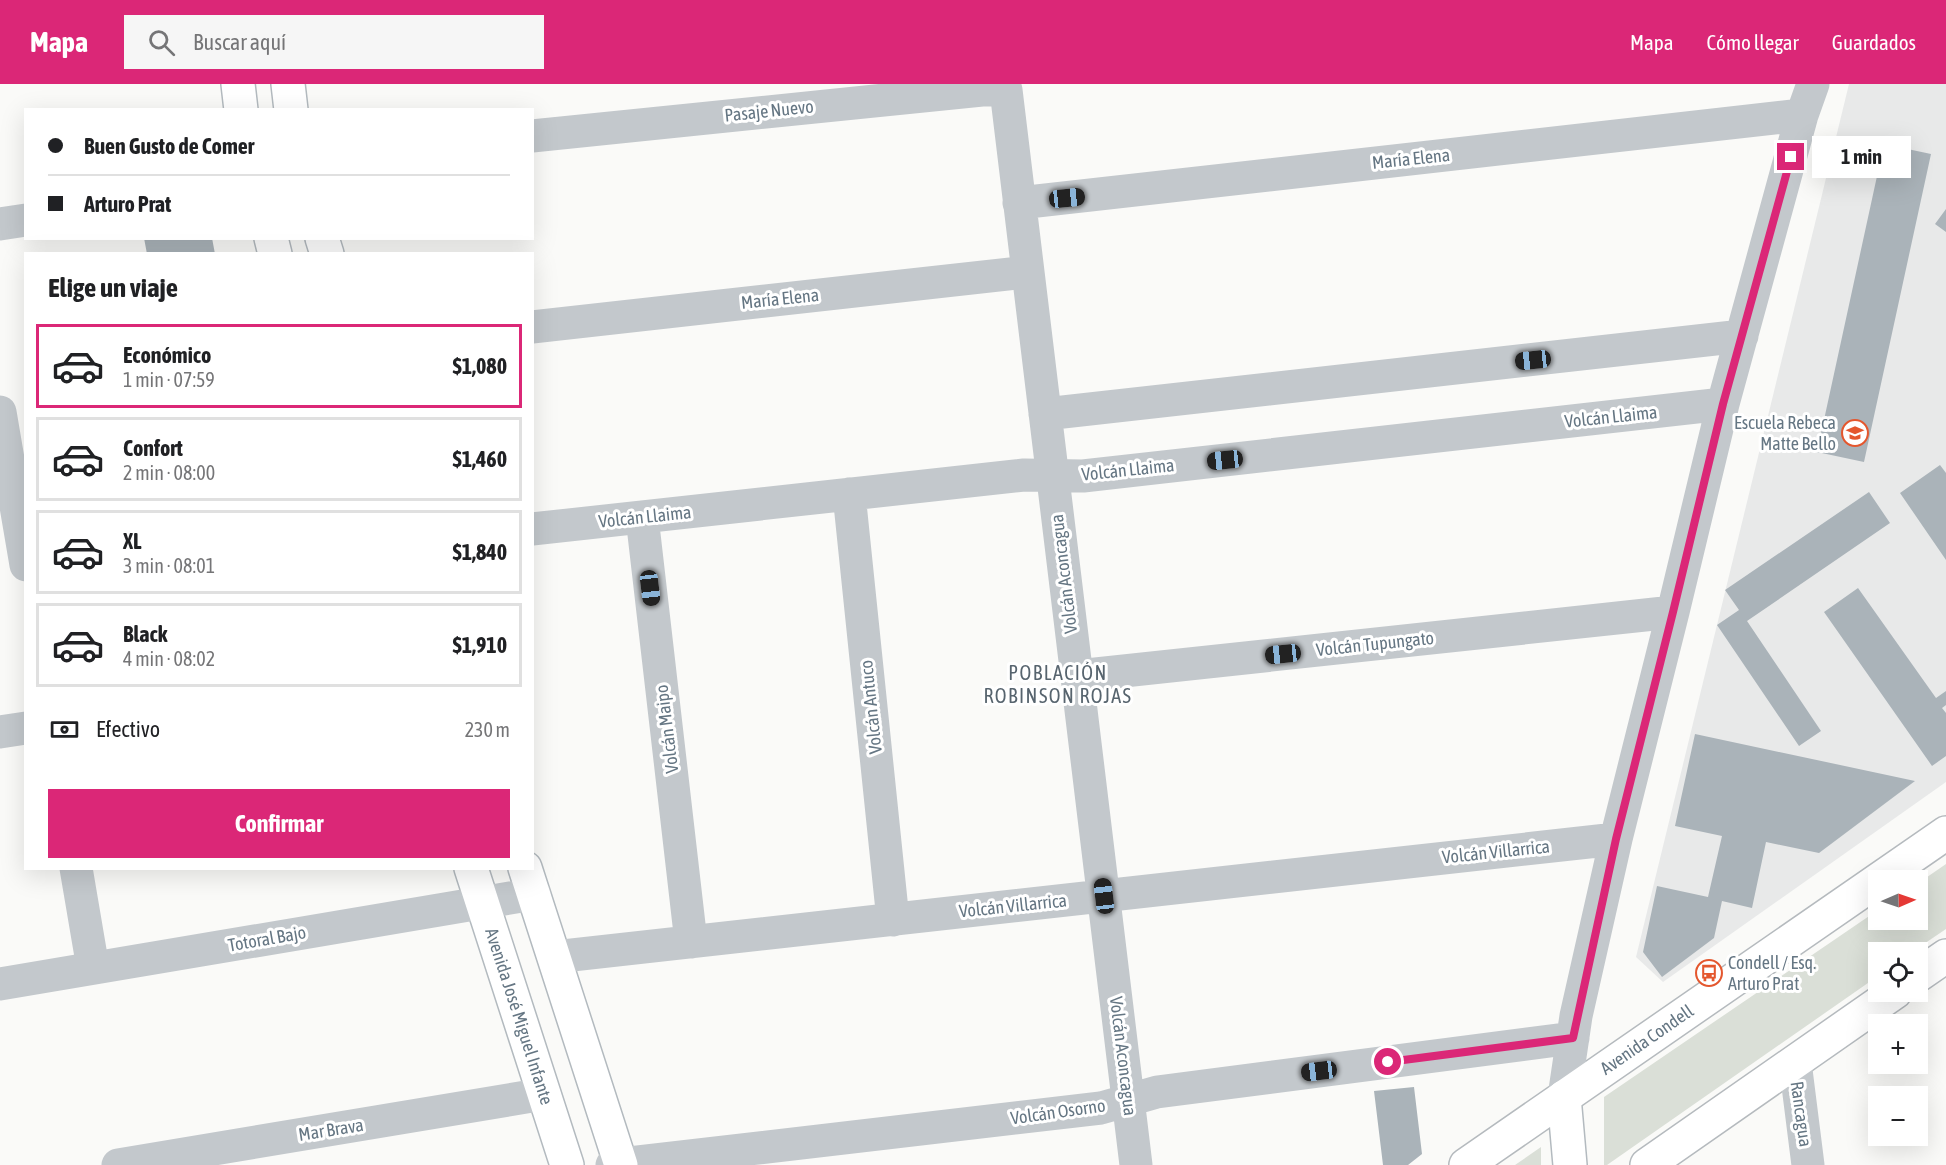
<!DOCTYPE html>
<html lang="es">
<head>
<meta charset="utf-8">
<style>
	:root { --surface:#fff; --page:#f6f6f6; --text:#202124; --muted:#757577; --line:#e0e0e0; --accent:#db2777 }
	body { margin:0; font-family:"Asap Condensed",sans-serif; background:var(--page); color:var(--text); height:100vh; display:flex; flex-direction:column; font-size:22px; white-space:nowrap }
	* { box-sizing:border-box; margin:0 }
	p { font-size:20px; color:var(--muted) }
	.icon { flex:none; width:33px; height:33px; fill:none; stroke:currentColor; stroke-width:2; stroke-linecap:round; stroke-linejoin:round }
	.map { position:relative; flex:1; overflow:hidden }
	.panel { position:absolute; left:24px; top:168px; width:510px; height:618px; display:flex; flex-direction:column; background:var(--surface); border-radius:0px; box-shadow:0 6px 24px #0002 }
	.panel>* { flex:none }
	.hud { position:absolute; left:24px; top:24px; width:510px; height:132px; border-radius:0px; box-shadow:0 6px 24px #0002; display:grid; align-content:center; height:132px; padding:0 24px; background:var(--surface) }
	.needle { width:39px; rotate:88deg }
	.fabs { position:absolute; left:1868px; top:786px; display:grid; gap:12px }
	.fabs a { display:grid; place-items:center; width:60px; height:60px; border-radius:0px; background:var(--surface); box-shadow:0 6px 24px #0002; font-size:30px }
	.end { position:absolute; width:27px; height:27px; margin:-14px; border:8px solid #db2777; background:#fff; box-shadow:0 0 0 3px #fff }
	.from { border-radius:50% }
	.bubble { position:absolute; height:42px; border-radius:0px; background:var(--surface); box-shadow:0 6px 24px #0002; font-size:20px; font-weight:700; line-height:42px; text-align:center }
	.car { position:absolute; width:18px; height:36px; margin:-18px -9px; border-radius:8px; box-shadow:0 0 4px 2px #0007; background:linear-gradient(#222 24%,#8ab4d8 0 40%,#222 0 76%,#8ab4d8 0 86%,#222 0) }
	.hud b { display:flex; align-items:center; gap:21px; height:57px; font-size:22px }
	.hud b+b { border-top:2px solid var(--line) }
	.hud i { width:15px; height:15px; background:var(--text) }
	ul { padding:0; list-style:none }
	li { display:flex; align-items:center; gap:18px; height:84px; margin:0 12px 9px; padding:0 12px; border:3px solid var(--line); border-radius:0px }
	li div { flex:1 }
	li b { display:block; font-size:22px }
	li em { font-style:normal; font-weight:700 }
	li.active { border-color:var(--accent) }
	li>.icon { width:54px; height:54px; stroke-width:1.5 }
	h2 { padding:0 24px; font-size:27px; line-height:72px }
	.pay { display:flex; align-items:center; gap:15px; height:66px; padding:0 24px; font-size:22px }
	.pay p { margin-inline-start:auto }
	.action { display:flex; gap:12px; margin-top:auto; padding:12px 24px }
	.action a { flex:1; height:69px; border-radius:0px; background:var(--accent); color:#fff; font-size:24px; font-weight:700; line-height:69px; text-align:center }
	header { display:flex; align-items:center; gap:36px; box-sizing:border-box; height:84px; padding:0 30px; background:var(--accent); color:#fff }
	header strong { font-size:28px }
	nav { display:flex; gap:33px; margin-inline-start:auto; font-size:21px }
	.search { width:420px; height:54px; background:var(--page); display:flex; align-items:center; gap:15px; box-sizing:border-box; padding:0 21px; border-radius:0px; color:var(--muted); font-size:22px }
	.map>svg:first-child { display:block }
	.built { fill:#e8e9e9 }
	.green { fill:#dadfd7 }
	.building { fill:#aab3b9 }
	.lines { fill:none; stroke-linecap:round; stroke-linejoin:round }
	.secondary-casing { stroke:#b3babf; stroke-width:36 }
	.primary-casing { stroke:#b5babe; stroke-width:36 }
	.street { stroke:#c3c8cc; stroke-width:33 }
	.secondary { stroke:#fff; stroke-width:33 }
	.primary { stroke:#fff; stroke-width:33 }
	.route { stroke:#db2777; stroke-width:8 }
	.labels { text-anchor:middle; stroke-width:6; stroke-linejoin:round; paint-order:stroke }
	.street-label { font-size:18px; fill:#657683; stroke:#fff }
	.poi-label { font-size:18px; fill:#657683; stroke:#fff; text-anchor:end }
	.neighbourhood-label { font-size:20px; letter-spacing:1.5px; fill:#57646e; stroke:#fff }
</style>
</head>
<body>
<header>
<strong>Mapa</strong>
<div class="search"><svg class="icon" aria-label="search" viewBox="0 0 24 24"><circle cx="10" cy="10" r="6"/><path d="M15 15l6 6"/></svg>Buscar aquí</div>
<nav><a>Mapa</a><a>Cómo llegar</a><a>Guardados</a></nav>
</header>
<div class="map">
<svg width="1946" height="1081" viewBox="0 0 1946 1081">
	<rect width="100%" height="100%" fill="#fafaf8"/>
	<path class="built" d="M1849,0H1946V698L1663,898L1636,873Z"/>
	<path class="green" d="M1946,780V845L1912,868H1878V892L1607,1081H1604V1013L1878,826V836H1917V800Z
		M1541,1063V1081H1515Z"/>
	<path class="building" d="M1884,60L1931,70L1864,378L1817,368Z
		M1946,125V148L1935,140Z
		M144,154H212L215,170H147Z
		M1940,381L1946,389V476L1900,409Z
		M1869,408L1890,439L1747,537L1821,647L1799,662L1717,541L1739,526L1725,506Z
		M1858,504L1936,614L1946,607V621L1942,624L1946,629V672L1932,682L1824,528Z
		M1695,650L1915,697L1819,769L1766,758L1752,824L1722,817L1714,854L1662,893L1643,868L1657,802L1708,813L1722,752L1675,742Z
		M1414,1003L1422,1070L1408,1081H1383L1374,1007Z"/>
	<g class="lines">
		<defs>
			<g id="secondary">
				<path d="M238,0L241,26"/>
				<path d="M288,0L291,26"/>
				<path d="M271,154L275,170"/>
				<path d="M322,154L327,170"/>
				<path id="s1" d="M471,784L567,1081"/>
				<path d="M525,784L621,1081"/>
				<path d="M1564,1013L1570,1081"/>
			</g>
			<g id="primary">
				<path d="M1917,892L1946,872"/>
				<path id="s2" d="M1466,1081L1946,749"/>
				<path d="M1647,1081L1895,908"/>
			</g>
		</defs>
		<use href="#secondary" class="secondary-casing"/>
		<use href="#primary" class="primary-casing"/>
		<path class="street" d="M532,52L982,6H1006L1136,1081
			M1019,119L1802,31
			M0,140L26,136
			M532,243L1027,188
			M0,328L26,481
			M1045,330L1742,252
			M849,410L893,836
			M642,433L691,858
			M532,445L1024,391L1083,392L1723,320
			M1077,592L1673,528
			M0,648L26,644
			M76,784L93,884
			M554,873L1616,755
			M0,900L534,810
			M1795,978L1808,1081
			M1564,1013L1576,932L1616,755L1673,528L1723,320L1802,31L1813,0
			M118,1081L544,1010
			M612,1081L1101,1024L1157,1008L1573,954"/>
		<use href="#secondary" class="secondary"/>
		<use href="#primary" class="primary"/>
	</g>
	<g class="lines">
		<path class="route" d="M1388,978L1573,954L1616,755L1673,528L1723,320L1791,73"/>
	</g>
	<defs>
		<symbol id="school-ring" viewBox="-11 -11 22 22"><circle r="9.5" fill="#fff" stroke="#e4572e" stroke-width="1.5"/><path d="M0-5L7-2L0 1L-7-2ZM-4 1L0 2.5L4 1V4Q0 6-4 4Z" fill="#e4572e"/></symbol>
		<symbol id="bus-ring" viewBox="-11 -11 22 22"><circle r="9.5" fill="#fff" stroke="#e4572e" stroke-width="1.5"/><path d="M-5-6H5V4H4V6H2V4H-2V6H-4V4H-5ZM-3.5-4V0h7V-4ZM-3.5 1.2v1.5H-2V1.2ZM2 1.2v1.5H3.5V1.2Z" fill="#e4572e"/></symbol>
	</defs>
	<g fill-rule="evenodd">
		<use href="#school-ring" x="1840" y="334" width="30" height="30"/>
		<use href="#bus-ring" x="1694" y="874" width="30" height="30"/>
	</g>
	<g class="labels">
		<g class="street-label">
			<text transform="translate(769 27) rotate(-6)" y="6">Pasaje Nuevo</text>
			<text transform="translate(1411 75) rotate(-6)" y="6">María Elena</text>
			<text transform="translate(780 215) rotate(-6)" y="6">María Elena</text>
			<text transform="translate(1611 333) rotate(-6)" y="6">Volcán Llaima</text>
			<text transform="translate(1128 386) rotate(-6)" y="6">Volcán Llaima</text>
			<text transform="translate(645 433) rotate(-6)" y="6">Volcán Llaima</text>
			<text transform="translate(1064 490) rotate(-97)" y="6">Volcán Aconcagua</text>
			<text transform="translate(1375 560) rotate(-6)" y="6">Volcán Tupungato</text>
			<text transform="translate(871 623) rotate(-96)" y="6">Volcán Antuco</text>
			<text transform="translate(667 645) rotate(-97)" y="6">Volcán Maipo</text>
			<text transform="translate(1496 768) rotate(-6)" y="6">Volcán Villarrica</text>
			<text transform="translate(1013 822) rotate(-6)" y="6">Volcán Villarrica</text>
			<text transform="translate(267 855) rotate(-10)" y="6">Totoral Bajo</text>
			<text dy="6" stroke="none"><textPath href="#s1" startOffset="156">Avenida José Miguel Infante</textPath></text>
			<text dy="6" stroke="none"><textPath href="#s2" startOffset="220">Avenida Condell</textPath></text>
			<text transform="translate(1123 972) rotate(83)" y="6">Volcán Aconcagua</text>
			<text transform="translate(1058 1028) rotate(-8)" y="6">Volcán Osorno</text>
			<text transform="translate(1801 1030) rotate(82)" y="6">Rancagua</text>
			<text transform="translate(331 1046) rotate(-9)" y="6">Mar Brava</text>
		</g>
		<g class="poi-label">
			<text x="1836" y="345">Escuela Rebeca<tspan x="1836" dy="21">Matte Bello</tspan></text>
			<text x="1728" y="885" text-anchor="start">Condell / Esq.<tspan x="1728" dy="21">Arturo Prat</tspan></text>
		</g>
		<g class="neighbourhood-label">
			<text x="1058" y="596">POBLACIÓN<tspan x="1058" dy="23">ROBINSON ROJAS</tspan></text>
		</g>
	</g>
</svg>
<div class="fabs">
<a><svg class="needle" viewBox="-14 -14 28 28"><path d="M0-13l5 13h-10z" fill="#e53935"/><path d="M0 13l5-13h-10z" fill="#757577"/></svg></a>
<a><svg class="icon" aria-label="locate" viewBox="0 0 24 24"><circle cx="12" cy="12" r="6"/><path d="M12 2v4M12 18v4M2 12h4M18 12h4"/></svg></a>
<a>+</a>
<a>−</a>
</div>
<i class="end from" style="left:1388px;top:978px"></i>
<i class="end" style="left:1791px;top:73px"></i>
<div class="bubble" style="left:1812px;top:52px;width:99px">1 min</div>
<i class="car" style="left:1067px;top:114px;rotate:84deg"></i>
<i class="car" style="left:1533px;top:276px;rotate:264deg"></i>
<i class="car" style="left:1225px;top:376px;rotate:264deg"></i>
<i class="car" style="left:650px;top:504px;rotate:173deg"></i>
<i class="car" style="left:1283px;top:570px;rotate:264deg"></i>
<i class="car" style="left:1104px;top:812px;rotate:353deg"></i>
<i class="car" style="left:1319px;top:987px;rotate:263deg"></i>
<div class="hud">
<b><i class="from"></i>Buen Gusto de Comer</b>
<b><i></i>Arturo Prat</b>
</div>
<section class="panel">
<h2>Elige un viaje</h2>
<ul>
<li class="active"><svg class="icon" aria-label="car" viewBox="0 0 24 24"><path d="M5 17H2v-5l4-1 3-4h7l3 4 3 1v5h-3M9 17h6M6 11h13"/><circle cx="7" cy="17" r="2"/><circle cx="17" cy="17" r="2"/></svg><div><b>Económico</b><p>1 min · 07:59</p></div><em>$1,080</em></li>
<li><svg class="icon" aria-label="car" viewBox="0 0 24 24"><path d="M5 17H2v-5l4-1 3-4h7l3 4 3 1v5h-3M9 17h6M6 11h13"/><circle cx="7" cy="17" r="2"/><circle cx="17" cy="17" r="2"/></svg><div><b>Confort</b><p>2 min · 08:00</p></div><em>$1,460</em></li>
<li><svg class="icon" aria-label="car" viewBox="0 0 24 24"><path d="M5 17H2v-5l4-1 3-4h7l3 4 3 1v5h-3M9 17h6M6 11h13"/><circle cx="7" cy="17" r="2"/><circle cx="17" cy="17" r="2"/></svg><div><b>XL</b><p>3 min · 08:01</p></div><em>$1,840</em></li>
<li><svg class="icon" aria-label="car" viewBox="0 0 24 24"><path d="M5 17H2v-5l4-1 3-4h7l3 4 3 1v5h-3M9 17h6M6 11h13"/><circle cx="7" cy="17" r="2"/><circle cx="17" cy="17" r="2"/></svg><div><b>Black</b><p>4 min · 08:02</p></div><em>$1,910</em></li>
</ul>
<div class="pay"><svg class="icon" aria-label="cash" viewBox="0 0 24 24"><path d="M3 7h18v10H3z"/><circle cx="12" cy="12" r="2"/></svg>Efectivo<p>230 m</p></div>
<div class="action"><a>Confirmar</a></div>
</section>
</div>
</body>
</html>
